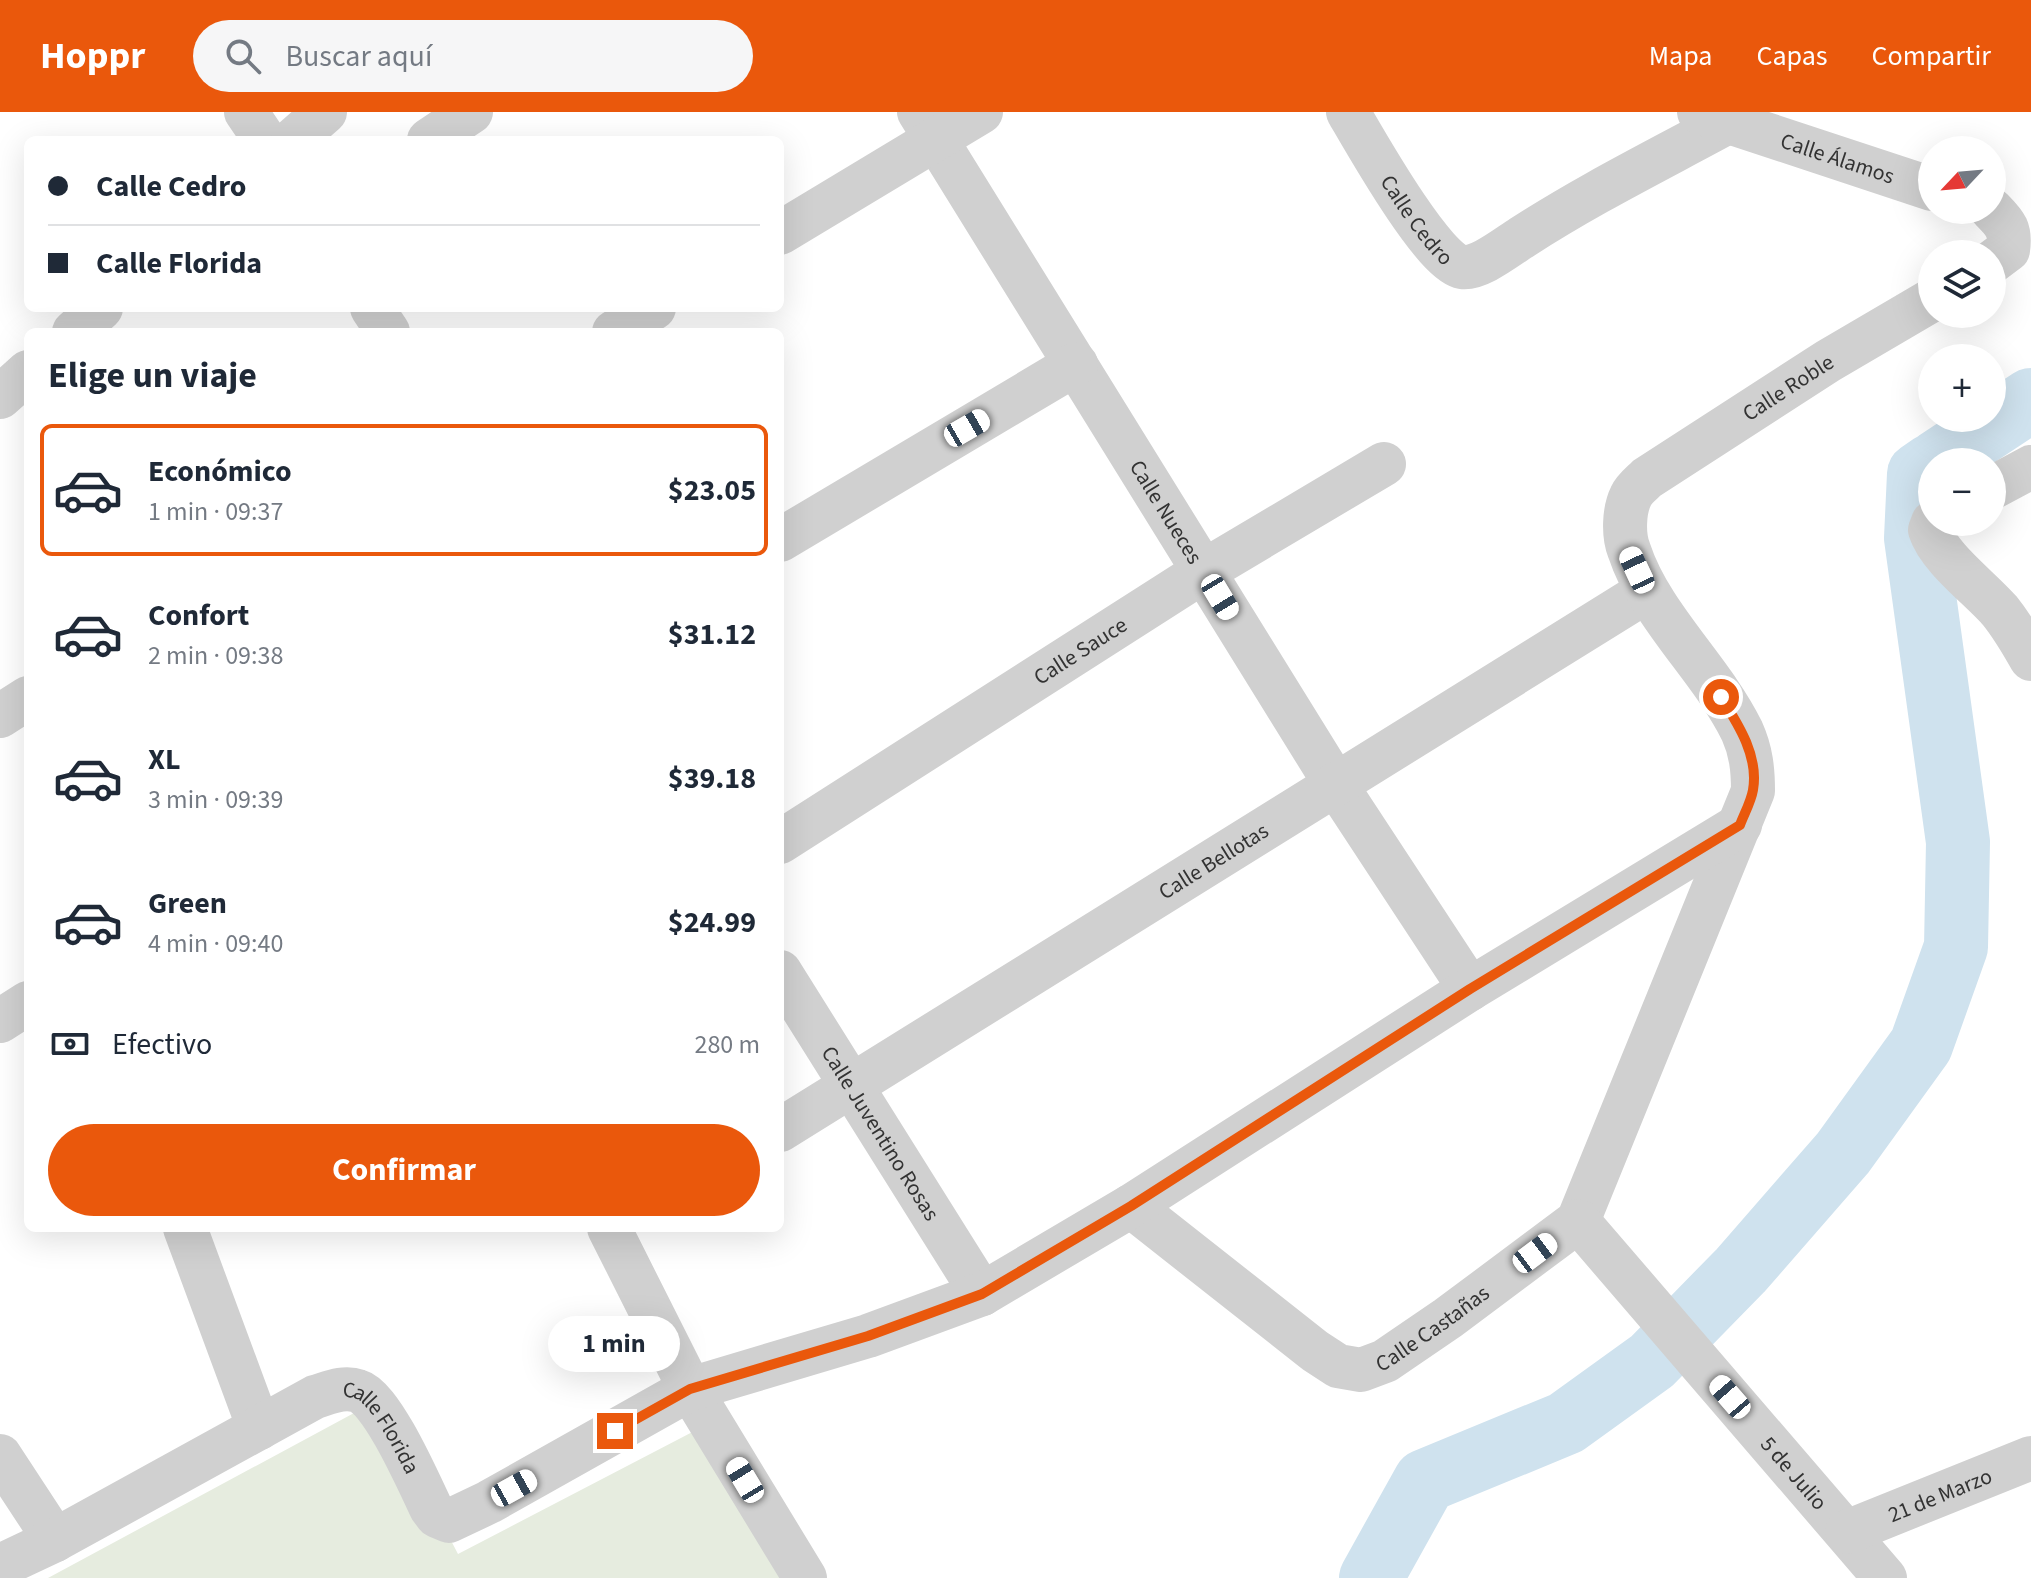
<!DOCTYPE html>
<html lang="es">
<head>
<meta charset="utf-8">
<style>
	:root { --surface:#fff; --page:#f6f6f7; --text:#1f2937; --muted:#747a83; --line:#e0e1e3; --accent:#ea580c }
	body { margin:0; font-family:"Source Sans 3",sans-serif; background:var(--page); color:var(--text); height:100vh; display:flex; flex-direction:column; font-size:30px; white-space:nowrap }
	* { box-sizing:border-box; margin:0 }
	p { font-size:26px; color:var(--muted) }
	.icon { flex:none; width:44px; height:44px; fill:none; stroke:currentColor; stroke-width:2; stroke-linecap:round; stroke-linejoin:round }
	.map { position:relative; flex:1; overflow:hidden }
	.details { position:absolute; left:24px; top:216px; width:760px; height:904px; display:flex; flex-direction:column; background:var(--surface); border-radius:12px; box-shadow:0 8px 32px #0002 }
	.details>* { flex:none }
	.guide { position:absolute; left:24px; top:24px; width:760px; height:176px; border-radius:12px; box-shadow:0 8px 32px #0002; display:grid; align-content:center; height:176px; padding:0 24px; background:var(--surface) }
	.needle { width:52px; rotate:244deg }
	.buttons { position:absolute; left:1918px; top:24px; display:grid; gap:16px }
	.buttons a { display:grid; place-items:center; width:88px; height:88px; border-radius:50%; background:var(--surface); box-shadow:0 8px 32px #0002; font-size:40px }
	.end { position:absolute; width:36px; height:36px; margin:-18px; border:10px solid #ea580c; background:#fff; box-shadow:0 0 0 4px #fff }
	.from { border-radius:50% }
	.bubble { position:absolute; height:56px; border-radius:28px; background:var(--surface); box-shadow:0 8px 32px #0002; font-size:26px; font-weight:700; line-height:56px; text-align:center }
	.car { position:absolute; width:24px; height:48px; margin:-24px -12px; border-radius:10px; box-shadow:0 0 6px 2px #0007; background:linear-gradient(#fff 24%,#345 0 40%,#fff 0 76%,#345 0 86%,#fff 0) }
	.guide b { display:flex; align-items:center; gap:28px; height:76px; font-size:30px }
	.guide b+b { border-top:2px solid var(--line) }
	.guide i { width:20px; height:20px; background:var(--text) }
	ul { padding:0; list-style:none }
	li { display:flex; align-items:center; gap:24px; height:132px; margin:0 16px 12px; padding:0 8px; border:4px solid transparent; border-radius:12px }
	li div { flex:1 }
	li b { display:block; font-size:30px }
	li em { font-style:normal; font-weight:700 }
	li.on { border-color:var(--accent) }
	li>.icon { width:72px; height:72px; stroke-width:1.5 }
	h2 { padding:0 24px; font-size:36px; line-height:96px }
	.pay { display:flex; align-items:center; gap:20px; height:88px; padding:0 24px; font-size:30px }
	.pay p { margin-inline-start:auto }
	.cta { display:flex; gap:16px; margin-top:auto; padding:16px 24px }
	.cta a { flex:1; height:92px; border-radius:48px; background:var(--accent); color:#fff; font-size:32px; font-weight:700; line-height:92px; text-align:center }
	header { display:flex; align-items:center; gap:48px; box-sizing:border-box; height:112px; padding:0 40px; background:var(--accent); color:#fff }
	header strong { font-size:38px }
	nav { display:flex; gap:44px; margin-inline-start:auto; font-size:28px }
	.search { width:560px; height:72px; background:var(--page); display:flex; align-items:center; gap:20px; box-sizing:border-box; padding:0 28px; border-radius:44px; color:var(--muted); font-size:30px }
	.map>svg:first-child { display:block }
	.green { fill:#e6ecdf }
	.lines { fill:none; stroke-linecap:round; stroke-linejoin:round }
	.river { stroke:#cfe2ee; stroke-width:64 }
	.minor { stroke:#d0d0d0; stroke-width:44 }
	.route { stroke:#ea580c; stroke-width:10 }
	.labels { text-anchor:middle; stroke-width:8; stroke-linejoin:round; paint-order:stroke }
	.street-label { font-size:22px; fill:#333; stroke:#fff }
</style>
</head>
<body>
<header>
<strong>Hoppr</strong>
<div class="search"><svg class="icon" aria-label="search" viewBox="0 0 24 24"><circle cx="10" cy="10" r="6"/><path d="M15 15l6 6"/></svg>Buscar aquí</div>
<nav><a>Mapa</a><a>Capas</a><a>Compartir</a></nav>
</header>
<div class="map">
<svg width="2031" height="1466" viewBox="0 0 2031 1466">
	<rect width="100%" height="100%" fill="#fff"/>
	<path class="green" d="M367,1294L383,1298L458,1442L702,1315L789,1466H48Z"/>
	<g class="lines">
		<path class="river" d="M1937,350L2031,288
			M1371,1466L1425,1369L1566,1311L1652,1249L1741,1158L1843,1041L1921,933L1956,835L1958,730L1916,426L1919,362L1932,353"/>
		<g class="minor">
			<path d="M246,0L265,28"/>
			<path id="s1" d="M919,0L1336,673L1470,877"/>
			<path id="s2" d="M1348,0C1365,29 1433,150 1462,155C1478,158 1508,134 1521,126C1587,83 1658,48 1728,10"/>
			<path id="s3" d="M1699,0L1932,77"/>
			<path d="M293,28L325,0"/>
			<path d="M429,28L471,0"/>
			<path d="M1992,98C2006,112 2011,118 2008,138L1992,150"/>
			<path d="M780,121L981,0"/>
			<path d="M372,196L388,220"/>
			<path d="M74,220L101,196"/>
			<path d="M614,220L654,196"/>
			<path d="M0,285L28,260"/>
			<path d="M1992,376L2031,355"/>
			<path d="M1933,410L1930,418C1939,446 1980,476 2000,499C2012,514 2022,531 2031,547"/>
			<path d="M780,428L1076,252"/>
			<path d="M0,604L28,586"/>
			<path id="s4" d="M780,730L1204,459L1384,352"/>
			<path id="s5" d="M780,860L982,1182"/>
			<path d="M0,909L28,891"/>
			<path id="s6" d="M780,1018L1647,479"/>
			<path id="s7" d="M1131,1094L1315,1239L1338,1254L1361,1258L1385,1249L1448,1206L1578,1109L1753,679C1753,657 1751,639 1742,619C1711,556 1651,505 1629,438C1623,423 1624,398 1631,384C1634,377 1642,371 1647,366L1828,249L1932,188"/>
			<path id="s8" d="M1578,1109L1885,1466"/>
			<path d="M185,1116L259,1316"/>
			<path d="M609,1116L690,1277L805,1466"/>
			<path d="M0,1344L55,1428"/>
			<path id="s9" d="M1847,1420L2031,1346"/>
			<path id="s10" d="M0,1454L55,1428L315,1285C329,1281 343,1274 358,1279C382,1286 419,1371 431,1396L437,1404L449,1409L489,1390L690,1277L868,1224L982,1182L1131,1094L1470,877L1740,713"/>
		</g>
	</g>
	<g class="lines">
		<path class="route" d="M615,1319L690,1277L868,1224L982,1182L1131,1094L1470,877L1740,713C1744,702 1751,690 1753,678C1759,644 1738,612 1721,585"/>
	</g>
	<g class="labels">
		<g class="street-label">
			<text dy="8" stroke="none"><textPath href="#s3" startOffset="146">Calle Álamos</textPath></text>
			<text dy="8" stroke="none"><textPath href="#s2" startOffset="128">Calle Cedro</textPath></text>
			<text dy="8" stroke="none"><textPath href="#s7" startOffset="1536">Calle Roble</textPath></text>
			<text dy="8" stroke="none"><textPath href="#s1" startOffset="470">Calle Nueces</textPath></text>
			<text dy="8" stroke="none"><textPath href="#s4" startOffset="356">Calle Sauce</textPath></text>
			<text dy="8" stroke="none"><textPath href="#s6" startOffset="510">Calle Bellotas</textPath></text>
			<text dy="8" stroke="none"><textPath href="#s5" startOffset="190">Calle Juventino Rosas</textPath></text>
			<text dy="8" stroke="none"><textPath href="#s7" startOffset="368">Calle Castañas</textPath></text>
			<text dy="8" stroke="none"><textPath href="#s10" startOffset="444">Calle Florida</textPath></text>
			<text dy="8" stroke="none"><textPath href="#s8" startOffset="332">5 de Julio</textPath></text>
			<text dy="8" stroke="none"><textPath href="#s9" startOffset="100">21 de Marzo</textPath></text>
		</g>
	</g>
</svg>
<div class="buttons">
<a><svg class="needle" viewBox="-14 -14 28 28"><path d="M0-13l5 13h-10z" fill="#e53935"/><path d="M0 13l5-13h-10z" fill="#747a83"/></svg></a>
<a><svg class="icon" aria-label="layers" viewBox="0 0 24 24"><path d="M12 4l9 5-9 5-9-5zM3 14l9 5 9-5"/></svg></a>
<a>+</a>
<a>−</a>
</div>
<i class="end from" style="left:1721px;top:585px"></i>
<i class="end" style="left:615px;top:1319px"></i>
<div class="bubble" style="left:548px;top:1204px;width:132px">1 min</div>
<i class="car" style="left:967px;top:316px;rotate:60deg"></i>
<i class="car" style="left:1637px;top:458px;rotate:335deg"></i>
<i class="car" style="left:1220px;top:485px;rotate:149deg"></i>
<i class="car" style="left:1535px;top:1141px;rotate:53deg"></i>
<i class="car" style="left:1730px;top:1285px;rotate:319deg"></i>
<i class="car" style="left:745px;top:1368px;rotate:329deg"></i>
<i class="car" style="left:514px;top:1376px;rotate:61deg"></i>
<div class="guide">
<b><i class="from"></i>Calle Cedro</b>
<b><i></i>Calle Florida</b>
</div>
<section class="details">
<h2>Elige un viaje</h2>
<ul>
<li class="on"><svg class="icon" aria-label="car" viewBox="0 0 24 24"><path d="M5 17H2v-5l4-1 3-4h7l3 4 3 1v5h-3M9 17h6M6 11h13"/><circle cx="7" cy="17" r="2"/><circle cx="17" cy="17" r="2"/></svg><div><b>Económico</b><p>1 min · 09:37</p></div><em>$23.05</em></li>
<li><svg class="icon" aria-label="car" viewBox="0 0 24 24"><path d="M5 17H2v-5l4-1 3-4h7l3 4 3 1v5h-3M9 17h6M6 11h13"/><circle cx="7" cy="17" r="2"/><circle cx="17" cy="17" r="2"/></svg><div><b>Confort</b><p>2 min · 09:38</p></div><em>$31.12</em></li>
<li><svg class="icon" aria-label="car" viewBox="0 0 24 24"><path d="M5 17H2v-5l4-1 3-4h7l3 4 3 1v5h-3M9 17h6M6 11h13"/><circle cx="7" cy="17" r="2"/><circle cx="17" cy="17" r="2"/></svg><div><b>XL</b><p>3 min · 09:39</p></div><em>$39.18</em></li>
<li><svg class="icon" aria-label="car" viewBox="0 0 24 24"><path d="M5 17H2v-5l4-1 3-4h7l3 4 3 1v5h-3M9 17h6M6 11h13"/><circle cx="7" cy="17" r="2"/><circle cx="17" cy="17" r="2"/></svg><div><b>Green</b><p>4 min · 09:40</p></div><em>$24.99</em></li>
</ul>
<div class="pay"><svg class="icon" aria-label="cash" viewBox="0 0 24 24"><path d="M3 7h18v10H3z"/><circle cx="12" cy="12" r="2"/></svg>Efectivo<p>280 m</p></div>
<div class="cta"><a>Confirmar</a></div>
</section>
</div>
</body>
</html>
